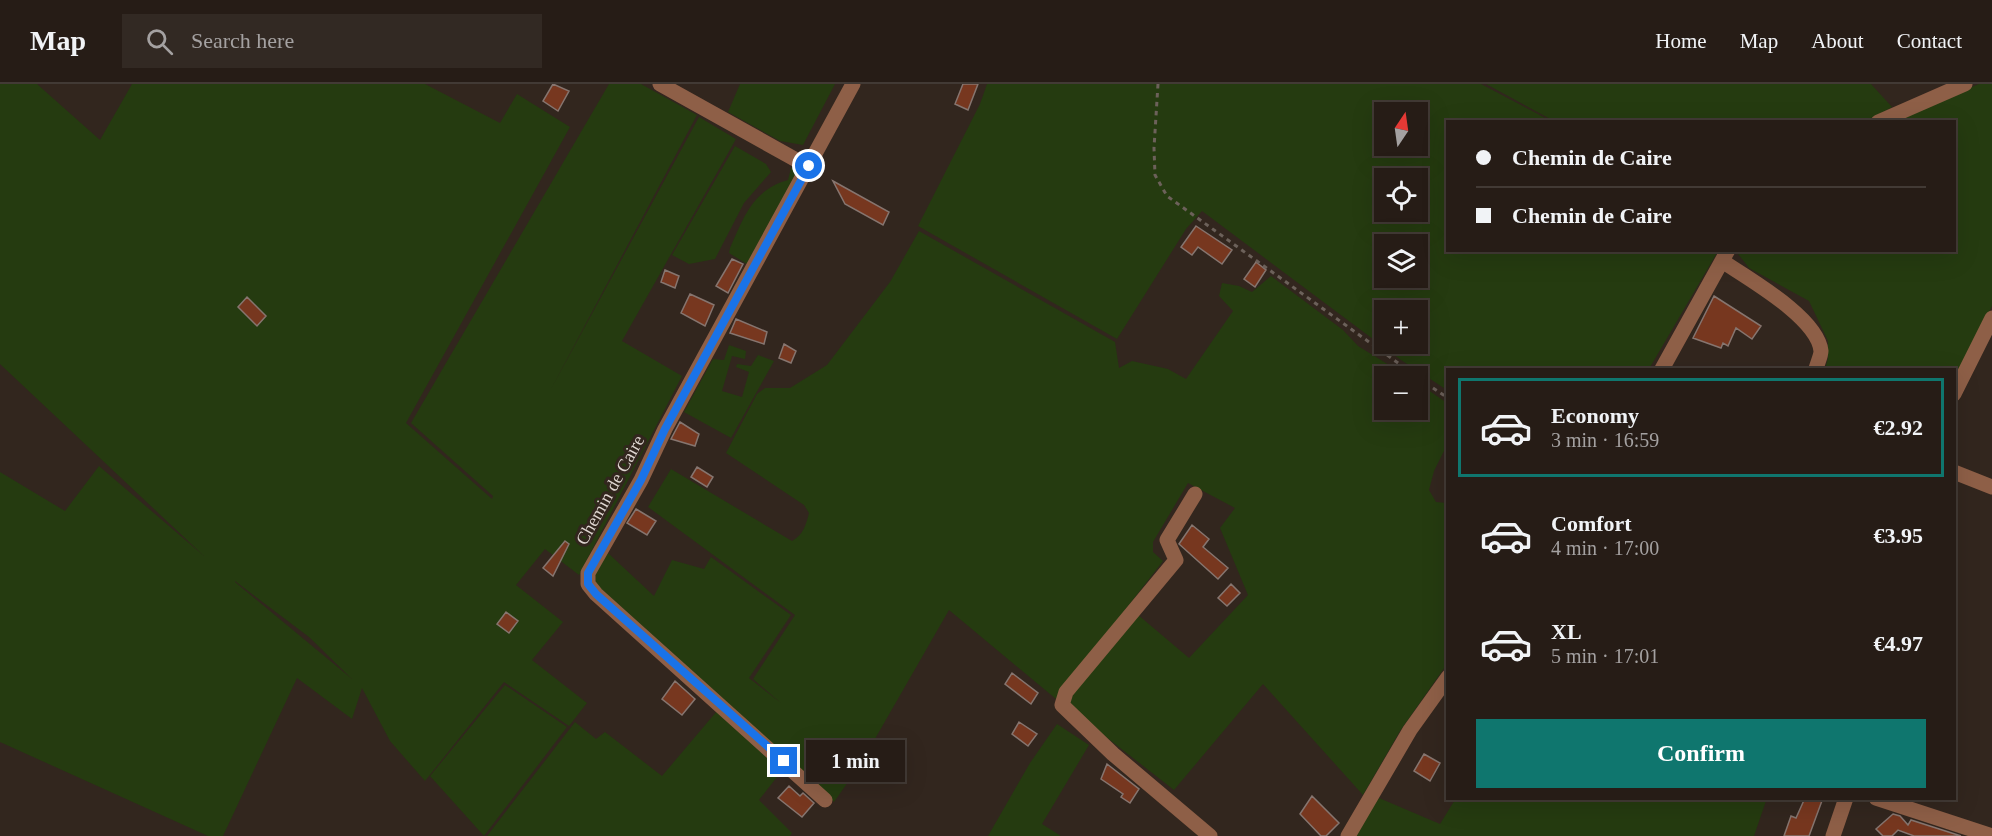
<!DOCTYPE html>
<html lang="en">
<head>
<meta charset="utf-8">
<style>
	:root { --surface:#261c16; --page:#322923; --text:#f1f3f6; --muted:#a4a1a1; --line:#423a35; --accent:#0f766e }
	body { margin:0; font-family:"Times New Roman",serif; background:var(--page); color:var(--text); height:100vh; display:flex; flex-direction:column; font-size:22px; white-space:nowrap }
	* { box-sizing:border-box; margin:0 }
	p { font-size:20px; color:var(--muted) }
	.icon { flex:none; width:33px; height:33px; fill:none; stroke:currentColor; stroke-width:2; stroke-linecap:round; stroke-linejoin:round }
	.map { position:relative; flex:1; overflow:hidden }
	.panel { position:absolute; left:1446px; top:284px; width:510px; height:432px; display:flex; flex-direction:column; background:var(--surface); border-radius:0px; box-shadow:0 6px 24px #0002,0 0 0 2px var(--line) }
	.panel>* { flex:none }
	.hud { position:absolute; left:1446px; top:36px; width:510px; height:132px; border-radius:0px; box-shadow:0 6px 24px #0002,0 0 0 2px var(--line); display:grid; align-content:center; height:132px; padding:0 30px; background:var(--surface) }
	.needle { width:39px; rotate:13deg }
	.tools { position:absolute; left:1374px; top:18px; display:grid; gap:12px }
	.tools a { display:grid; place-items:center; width:54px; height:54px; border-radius:0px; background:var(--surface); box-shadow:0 6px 24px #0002,0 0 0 2px var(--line); font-size:30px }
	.end { position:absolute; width:27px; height:27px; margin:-14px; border:8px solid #1a73e8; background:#fff; box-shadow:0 0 0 3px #fff }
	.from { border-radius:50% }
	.bubble { position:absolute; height:42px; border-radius:0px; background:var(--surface); box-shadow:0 6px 24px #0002,0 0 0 2px var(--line); font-size:20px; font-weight:800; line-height:42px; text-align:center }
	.hud b { display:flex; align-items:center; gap:21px; height:57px; font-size:22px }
	.hud b+b { border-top:2px solid var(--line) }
	.hud i { width:15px; height:15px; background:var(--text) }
	ul { padding:10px 0 0; list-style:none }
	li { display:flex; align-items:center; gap:18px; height:99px; margin:0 12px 9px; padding:0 18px; border:3px solid transparent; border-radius:0px }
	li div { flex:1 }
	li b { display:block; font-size:22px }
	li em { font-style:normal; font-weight:800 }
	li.selected { border-color:var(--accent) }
	li>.icon { width:54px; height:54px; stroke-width:1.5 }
	.cta { display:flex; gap:12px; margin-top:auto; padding:12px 30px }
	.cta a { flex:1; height:69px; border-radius:0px; background:var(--accent); color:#fff; font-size:24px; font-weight:800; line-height:69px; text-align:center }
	header { display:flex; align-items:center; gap:36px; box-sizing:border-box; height:84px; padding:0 30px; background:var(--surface); border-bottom:2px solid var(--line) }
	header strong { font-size:28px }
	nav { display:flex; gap:33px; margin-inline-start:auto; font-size:21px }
	.search { width:420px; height:54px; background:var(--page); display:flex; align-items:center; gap:15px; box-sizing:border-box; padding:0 21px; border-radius:0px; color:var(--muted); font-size:22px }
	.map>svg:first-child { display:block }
	.green { fill:#253b10; fill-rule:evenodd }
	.building { fill:#77371f; stroke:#86756f; stroke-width:1.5 }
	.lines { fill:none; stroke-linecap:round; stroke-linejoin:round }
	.path { stroke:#6c615a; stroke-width:3; stroke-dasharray:4.5 4.5; stroke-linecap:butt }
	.minor { stroke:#8e5f47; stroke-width:15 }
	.route { stroke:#1a73e8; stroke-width:8 }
	.labels { text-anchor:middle; stroke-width:6; stroke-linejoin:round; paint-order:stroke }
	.street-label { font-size:18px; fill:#dfd6d1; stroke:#32261e }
</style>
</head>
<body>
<header>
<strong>Map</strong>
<div class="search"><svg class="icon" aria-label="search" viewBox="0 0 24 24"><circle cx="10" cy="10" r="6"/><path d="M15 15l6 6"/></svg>Search here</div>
<nav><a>Home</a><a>Map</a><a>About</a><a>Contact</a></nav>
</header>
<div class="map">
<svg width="1992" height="752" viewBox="0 0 1992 752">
	<rect width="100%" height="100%" fill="#32261e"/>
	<path class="green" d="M0,0H37L100,56L132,0H425L500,39L517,10L570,43L406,339L492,415L493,412L411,339L609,0H641L697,31L551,305L699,33L736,55L622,257L682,292L579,491L545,465L516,501L563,538L532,576L587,619L569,642L504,598L425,697L390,657L362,604L352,635L297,594L223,752H208L0,658V388L65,427L99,382L204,472L0,280ZM235,497L309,553L352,595L235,498Z
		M740,0H835L803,61L780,57L728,28Z
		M987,0H1481L1551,37L1448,38V166L1718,167L1649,285H1448L1447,306L1401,276L1202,127L1186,145L1117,255L918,142L980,20ZM1384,28H1418V62H1384ZM1384,94H1418V128H1384ZM1384,160H1418V194H1384ZM1384,226H1418V260H1384Z
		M1486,0H1871L1892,23L1865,38L1554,37Z
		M1979,0H1992V222L1955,295L1954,285H1825L1828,274V257L1809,217L1749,184L1735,166H1954V38L1890,37Z
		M735,62L766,80L771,88L744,119L715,175L689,180L672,171Z
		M796,82L804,85L750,182L729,169L730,164C744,132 753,106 788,96L791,84Z
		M919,147L1115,258L1119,284L1132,277L1168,285L1186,295L1233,227L1219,212L1222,199L1239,202L1252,208L1271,192L1343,246L1358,262L1407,292H1384V326H1418V299L1447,319V361L1434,387L1429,406L1436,418L1447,419V580L1400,647L1363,711L1263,600L1174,706L1092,642L1069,618L1073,604L1137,530L1189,574L1248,511L1220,444L1235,424L1188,399L1153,458V468L1163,477L1056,615L949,526L860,681L834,718L594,500L596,483L608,469L654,512L672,476L704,485L711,473L791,531L749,594L781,619L753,595L795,531L648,423L671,385L792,457C803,451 806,441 809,429L804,421L726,369L757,310L765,304H790L827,281L890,198Z
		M729,261L746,267L745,275L732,272L722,307L742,313L749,288L736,283L737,280L751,282L758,271L774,277L731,354L684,328L713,275L724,276Z
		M505,601L567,643L484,752L430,692Z
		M717,627L784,684L759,716L792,749L790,752H487L575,638L596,655L605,648L662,692Z
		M1057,640L1089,661L1042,740L1061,752H988L1030,679Z
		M1379,714L1440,740L1456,714H1767L1754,752H1352Z"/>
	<path class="building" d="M553,0L569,7L558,27L543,17Z
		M963,0H978L968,26L955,20Z
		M833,97L889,128L883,141L845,120Z
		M1196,142L1232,166L1222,180L1198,163L1192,171L1181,163Z
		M732,175L743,180L728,209L716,202Z
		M1256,178L1266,186L1255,203L1244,195Z
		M665,186L679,192L675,204L661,198Z
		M690,210L714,221L705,242L681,229Z
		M1714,212L1761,242L1752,255L1736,244L1728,262L1723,259L1721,264L1693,254Z
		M247,213L266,232L257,242L238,223Z
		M736,235L767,248L764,260L730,249Z
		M784,260L796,267L791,279L779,274Z
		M680,338L699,350L695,362L671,355Z
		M697,383L713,393L707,403L691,393Z
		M636,425L656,437L647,451L627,439Z
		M1192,441L1209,455L1203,463L1228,484L1218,495L1179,460Z
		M565,457L569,460L553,492L543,484Z
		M1231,500L1240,509L1227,522L1218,514Z
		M506,528L518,537L509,549L497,540Z
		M1012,589L1038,609L1031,620L1005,600Z
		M675,597L695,615L682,631L662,615Z
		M1019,638L1037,650L1028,662L1012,650Z
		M1424,670L1440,679L1430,697L1414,687Z
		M1107,680L1139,705L1130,719L1121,713L1123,710L1101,695Z
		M789,702L800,712L803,709L814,719L802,733L778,714Z
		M1312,712L1339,739L1326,752H1321L1300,730Z
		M1805,714H1823L1809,752H1784L1791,732L1796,734Z
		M1893,730L1900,732L1908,741L1911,736L1961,752H1914L1898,746L1892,752H1883L1876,745Z"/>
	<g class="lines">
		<path class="path" d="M1158,0L1154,64L1155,91L1167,112L1416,292
			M1418,294L1448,314"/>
		<path class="minor" d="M660,0L809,83
			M1878,38L1965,0
			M1722,177C1749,195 1818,234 1821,267C1821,272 1817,280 1816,285
			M1662,285L1728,166
			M1954,310L1992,234
			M1954,388L1992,403
			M1195,410L1167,456L1176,476L1066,608L1062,621L1113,670L1210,752
			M1876,714L1992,752
			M825,716L596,510L588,500V489L641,396L665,345L853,0
			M1348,752L1410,646L1448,593
			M1833,752L1846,714"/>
	</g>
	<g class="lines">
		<path class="route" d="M784,677L596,510L588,500V489L641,396L665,345L809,82"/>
	</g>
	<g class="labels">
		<g class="street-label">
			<text transform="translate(610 406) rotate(-61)" y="6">Chemin de Caire</text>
		</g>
	</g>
</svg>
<div class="tools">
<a><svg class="needle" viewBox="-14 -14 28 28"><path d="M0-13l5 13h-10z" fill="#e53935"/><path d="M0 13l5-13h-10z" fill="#a4a1a1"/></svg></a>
<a><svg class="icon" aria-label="locate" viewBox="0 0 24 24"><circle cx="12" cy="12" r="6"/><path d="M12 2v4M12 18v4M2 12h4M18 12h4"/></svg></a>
<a><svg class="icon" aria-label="layers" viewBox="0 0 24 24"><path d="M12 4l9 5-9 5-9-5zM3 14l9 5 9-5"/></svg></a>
<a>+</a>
<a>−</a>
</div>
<i class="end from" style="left:809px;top:82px"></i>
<i class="end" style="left:784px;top:677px"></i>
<div class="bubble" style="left:806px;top:656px;width:99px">1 min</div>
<div class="hud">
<b><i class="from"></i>Chemin de Caire</b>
<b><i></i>Chemin de Caire</b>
</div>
<section class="panel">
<ul>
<li class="selected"><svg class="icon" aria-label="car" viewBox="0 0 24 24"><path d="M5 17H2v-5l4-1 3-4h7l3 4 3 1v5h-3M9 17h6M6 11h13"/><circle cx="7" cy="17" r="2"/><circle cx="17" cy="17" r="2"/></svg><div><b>Economy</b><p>3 min · 16:59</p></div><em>€2.92</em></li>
<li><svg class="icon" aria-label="car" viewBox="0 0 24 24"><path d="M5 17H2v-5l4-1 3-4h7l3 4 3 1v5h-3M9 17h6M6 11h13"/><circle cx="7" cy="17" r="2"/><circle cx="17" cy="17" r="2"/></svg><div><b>Comfort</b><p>4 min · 17:00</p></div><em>€3.95</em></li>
<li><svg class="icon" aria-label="car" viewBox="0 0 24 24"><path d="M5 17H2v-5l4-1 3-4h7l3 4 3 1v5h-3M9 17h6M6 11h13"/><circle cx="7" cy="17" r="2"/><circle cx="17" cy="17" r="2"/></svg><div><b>XL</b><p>5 min · 17:01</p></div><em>€4.97</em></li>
</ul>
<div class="cta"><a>Confirm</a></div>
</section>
</div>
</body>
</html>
